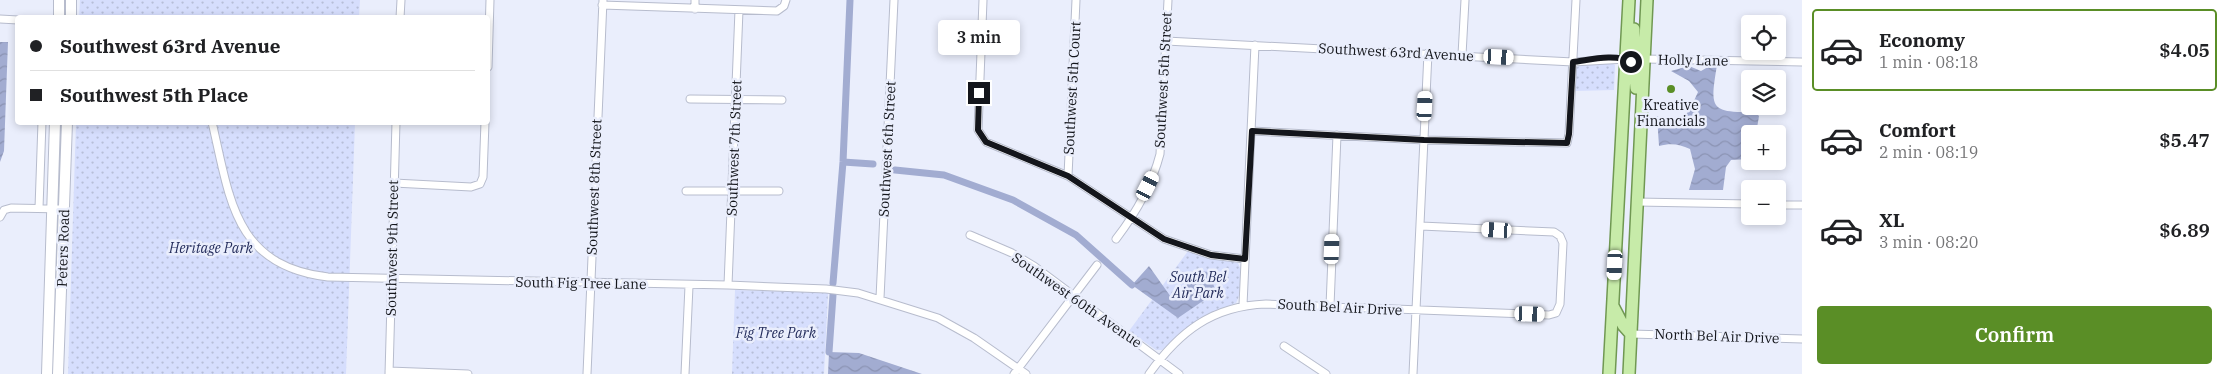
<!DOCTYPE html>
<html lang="en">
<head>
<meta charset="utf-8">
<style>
	:root { --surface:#fff; --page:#f2f2f2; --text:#202124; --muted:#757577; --line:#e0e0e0; --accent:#5a8e26 }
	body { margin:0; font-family:"IBM Plex Serif",serif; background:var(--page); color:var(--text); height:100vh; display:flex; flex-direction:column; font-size:19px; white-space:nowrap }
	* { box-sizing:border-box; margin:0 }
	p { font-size:16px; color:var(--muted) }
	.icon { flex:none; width:28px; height:28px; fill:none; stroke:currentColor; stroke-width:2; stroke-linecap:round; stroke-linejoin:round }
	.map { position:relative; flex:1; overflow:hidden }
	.sheet { display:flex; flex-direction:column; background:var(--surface); width:425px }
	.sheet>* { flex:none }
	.top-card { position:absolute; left:15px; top:15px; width:475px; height:110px; border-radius:5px; box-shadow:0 2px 8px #0003; display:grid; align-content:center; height:110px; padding:0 15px; background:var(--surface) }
	.fabs { position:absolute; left:1741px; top:15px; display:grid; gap:10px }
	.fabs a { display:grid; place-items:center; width:45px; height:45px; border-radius:5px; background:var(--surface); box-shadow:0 2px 8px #0003; font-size:25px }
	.end { position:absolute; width:22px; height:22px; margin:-11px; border:6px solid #14161c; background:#fff; box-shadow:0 0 0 2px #fff }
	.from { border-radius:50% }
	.bubble { position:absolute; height:35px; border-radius:5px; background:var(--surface); box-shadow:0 2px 8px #0003; font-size:16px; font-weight:600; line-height:35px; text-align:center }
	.car { position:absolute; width:15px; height:30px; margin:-15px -8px; border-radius:6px; box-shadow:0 0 4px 1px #0007; background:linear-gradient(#fff 24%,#345 0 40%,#fff 0 76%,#345 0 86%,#fff 0) }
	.top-card b { display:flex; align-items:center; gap:18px; height:48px; font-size:19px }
	.top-card b+b { border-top:1px solid var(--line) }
	.top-card i { width:12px; height:12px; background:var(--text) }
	ul { padding:9px 0 0; list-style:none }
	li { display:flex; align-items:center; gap:15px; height:82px; margin:0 10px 8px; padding:0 5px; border:2px solid transparent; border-radius:5px }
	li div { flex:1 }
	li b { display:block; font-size:19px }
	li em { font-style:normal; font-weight:600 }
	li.active { border-color:var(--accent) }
	li>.icon { width:45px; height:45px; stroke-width:1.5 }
	.button { display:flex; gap:10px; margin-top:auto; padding:10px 15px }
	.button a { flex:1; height:58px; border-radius:5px; background:var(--accent); color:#fff; font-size:20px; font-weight:600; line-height:58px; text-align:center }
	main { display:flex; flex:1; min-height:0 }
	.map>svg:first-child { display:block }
	.park { fill:url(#park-dots) }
	.water { fill:url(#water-waves) }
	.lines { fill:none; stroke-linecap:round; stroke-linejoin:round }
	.canal { stroke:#a2acd1; stroke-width:7 }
	.minor-casing { stroke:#b7bccd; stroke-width:9 }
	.secondary-casing { stroke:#b7bccd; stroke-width:12 }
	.primary-casing { stroke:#709852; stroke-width:14 }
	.minor { stroke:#fff; stroke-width:7 }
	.secondary { stroke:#fff; stroke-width:10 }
	.primary { stroke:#c7eba9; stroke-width:11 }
	.route { stroke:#14161c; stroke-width:6 }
	.poi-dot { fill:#5a8e26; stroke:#eaeefc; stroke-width:2 }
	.labels { text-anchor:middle; stroke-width:5; stroke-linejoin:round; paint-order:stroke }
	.street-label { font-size:14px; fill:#14161c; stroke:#eaeefc }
	.poi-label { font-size:14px; fill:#14161c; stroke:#eaeefc }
	.park-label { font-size:14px; font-style:italic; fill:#252e5d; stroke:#eaeefc }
</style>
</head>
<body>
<main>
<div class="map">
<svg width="1802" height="374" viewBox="0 0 1802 374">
	<defs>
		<pattern id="park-dots" width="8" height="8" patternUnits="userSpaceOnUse" patternTransform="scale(1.25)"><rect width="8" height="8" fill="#d6defd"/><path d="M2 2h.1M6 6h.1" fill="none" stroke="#b7bed8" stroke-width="1.8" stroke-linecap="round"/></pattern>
		<pattern id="water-waves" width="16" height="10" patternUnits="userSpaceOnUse" patternTransform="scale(1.25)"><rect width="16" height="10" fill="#a2acd1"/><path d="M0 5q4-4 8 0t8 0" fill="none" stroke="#8b93b3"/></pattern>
	</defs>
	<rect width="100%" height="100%" fill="#eaeefc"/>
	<path class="park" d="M80,0H360L359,17L79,18Z
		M1610,62L1615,65L1614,90L1575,91L1576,68L1580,64Z
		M76,123H355L346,374H68Z
		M1188,251L1238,263C1244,274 1242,292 1236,303L1212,313L1191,325L1162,350H1156L1129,331Z
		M735,290L828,293L824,374H732Z"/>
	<path class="water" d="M0,42H8L4,151L0,162Z
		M1717,65C1710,108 1709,113 1755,112L1759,116L1756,134H1750V159L1731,160L1726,167L1723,190H1689L1695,169L1690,149C1679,144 1671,143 1659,146L1657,116C1681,131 1689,112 1698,92L1689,81L1671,71L1689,66L1701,71L1708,67Z
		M1149,266L1173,300L1199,271L1209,272L1216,292L1178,318L1132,285Z
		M829,352L859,353L922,374H828Z"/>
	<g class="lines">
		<path class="canal" d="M843,162L873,164
			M895,170L944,175L1013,200L1076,235L1132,285
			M833,283L843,162L850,0
			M829,352L833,295"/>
		<defs>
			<path id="minor" d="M983,0L978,130L986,142L1068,176L1164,239L1211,255L1245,259
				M602,5L777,11L784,6L786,0
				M695,9V0
				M400,18L401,0
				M0,19L18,20
				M1166,41L1573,62L1626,59
				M1462,55L1465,0
				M1644,59L1802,62
				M488,67L490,0
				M690,99L782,100
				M212,122C230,199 234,266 328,277L728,285L826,289L858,293L938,318L974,338L1026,374
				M1252,131L1424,140L1567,143L1569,134L1576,0
				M1068,176L1076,0
				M394,183L471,187L480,184L483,177L485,122
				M686,191H779
				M1637,202L1750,204
				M1778,205H1802
				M39,208L42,122
				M0,217L4,210L11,208L64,209
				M970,235L1012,253L1034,266L1179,374
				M1116,239C1136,213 1152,185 1160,154L1168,0
				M728,285L739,10
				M880,298L894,0
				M1243,305L1255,45
				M1330,306L1337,135
				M1631,334L1802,339
				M1284,346L1326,374
				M389,371L468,374
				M389,374L396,122
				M587,374L603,0
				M685,374L689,286
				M1014,374L1097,265
				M1149,374C1179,332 1212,306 1266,304L1549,315L1556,313L1560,304L1563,243L1560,236L1554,232L1421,226
				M1413,374L1428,53"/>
			<path id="secondary" d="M59,18V0
				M71,18V0
				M47,374L55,122
				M58,374L67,122"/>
			<path id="primary" d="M1634,29C1634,41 1634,52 1644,59
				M1626,59L1634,67L1636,88
				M1613,306L1623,325L1631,334
				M1609,374L1629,0
				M1629,374L1647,0"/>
		</defs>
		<use href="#minor" class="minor-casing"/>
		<use href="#secondary" class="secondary-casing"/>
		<use href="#primary" class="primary-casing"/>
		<use href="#minor" class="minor"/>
		<use href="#secondary" class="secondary"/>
		<use href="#primary" class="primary"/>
	</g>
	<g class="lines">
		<path class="route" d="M979,93L978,130L986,142L1068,176L1164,239L1211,255L1245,259L1252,131L1424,140L1567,143L1569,134L1573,62C1589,60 1616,53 1631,62"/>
	</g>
	<circle class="poi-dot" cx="1671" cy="89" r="5"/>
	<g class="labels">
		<g class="street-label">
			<text transform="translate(1396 52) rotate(3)" y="5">Southwest 63rd Avenue</text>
			<text transform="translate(1693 60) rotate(1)" y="5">Holly Lane</text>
			<text transform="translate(1163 80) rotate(-87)" y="5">Southwest 5th Street</text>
			<text transform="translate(1072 88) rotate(-87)" y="5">Southwest 5th Court</text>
			<text transform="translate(734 148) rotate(-88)" y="5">Southwest 7th Street</text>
			<text transform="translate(887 149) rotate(-87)" y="5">Southwest 6th Street</text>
			<text transform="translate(594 187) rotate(-88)" y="5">Southwest 8th Street</text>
			<text transform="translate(63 248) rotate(-88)" y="5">Peters Road</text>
			<text transform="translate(392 248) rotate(-89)" y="5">Southwest 9th Street</text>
			<text transform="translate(581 283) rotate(1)" y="5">South Fig Tree Lane</text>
			<text transform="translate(1077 300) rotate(35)" y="5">Southwest 60th Avenue</text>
			<text transform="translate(1340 307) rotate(3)" y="5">South Bel Air Drive</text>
			<text transform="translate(1717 336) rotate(2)" y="5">North Bel Air Drive</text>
		</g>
		<g class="poi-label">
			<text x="1671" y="110">Kreative<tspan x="1671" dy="16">Financials</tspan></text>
		</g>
		<g class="park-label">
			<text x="211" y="253">Heritage Park</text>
			<text x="1198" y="282">South Bel<tspan x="1198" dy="16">Air Park</tspan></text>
			<text x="776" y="338">Fig Tree Park</text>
		</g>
	</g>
</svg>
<div class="fabs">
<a><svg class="icon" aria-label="locate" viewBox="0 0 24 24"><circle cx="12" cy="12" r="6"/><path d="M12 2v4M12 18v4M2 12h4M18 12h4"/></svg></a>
<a><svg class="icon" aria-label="layers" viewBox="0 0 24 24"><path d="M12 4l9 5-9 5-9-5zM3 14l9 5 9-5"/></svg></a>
<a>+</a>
<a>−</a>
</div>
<i class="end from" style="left:1631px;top:62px"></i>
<i class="end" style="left:979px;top:93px"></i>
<div class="bubble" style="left:938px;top:20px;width:82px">3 min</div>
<i class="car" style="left:1499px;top:57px;rotate:93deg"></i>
<i class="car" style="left:1425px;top:106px;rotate:3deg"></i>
<i class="car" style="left:1148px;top:186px;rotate:27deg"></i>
<i class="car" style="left:1497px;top:230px;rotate:273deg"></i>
<i class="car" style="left:1332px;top:249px;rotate:2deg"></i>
<i class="car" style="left:1615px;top:265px;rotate:183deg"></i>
<i class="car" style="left:1530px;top:314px;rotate:92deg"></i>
<div class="top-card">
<b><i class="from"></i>Southwest 63rd Avenue</b>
<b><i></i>Southwest 5th Place</b>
</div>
</div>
<section class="sheet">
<ul>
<li class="active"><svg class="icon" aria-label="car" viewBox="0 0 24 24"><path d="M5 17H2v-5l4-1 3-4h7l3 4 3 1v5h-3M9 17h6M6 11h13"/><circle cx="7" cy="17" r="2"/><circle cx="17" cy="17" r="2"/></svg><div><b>Economy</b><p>1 min · 08:18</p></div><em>$4.05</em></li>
<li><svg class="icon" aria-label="car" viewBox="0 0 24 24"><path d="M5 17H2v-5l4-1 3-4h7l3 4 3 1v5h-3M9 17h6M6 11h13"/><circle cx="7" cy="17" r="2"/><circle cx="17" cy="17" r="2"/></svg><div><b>Comfort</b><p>2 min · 08:19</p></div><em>$5.47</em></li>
<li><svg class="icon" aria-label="car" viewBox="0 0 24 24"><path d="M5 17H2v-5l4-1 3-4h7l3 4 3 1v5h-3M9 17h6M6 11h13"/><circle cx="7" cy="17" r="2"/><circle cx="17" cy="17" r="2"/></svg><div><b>XL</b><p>3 min · 08:20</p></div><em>$6.89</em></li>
</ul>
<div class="button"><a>Confirm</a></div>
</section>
</main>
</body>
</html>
